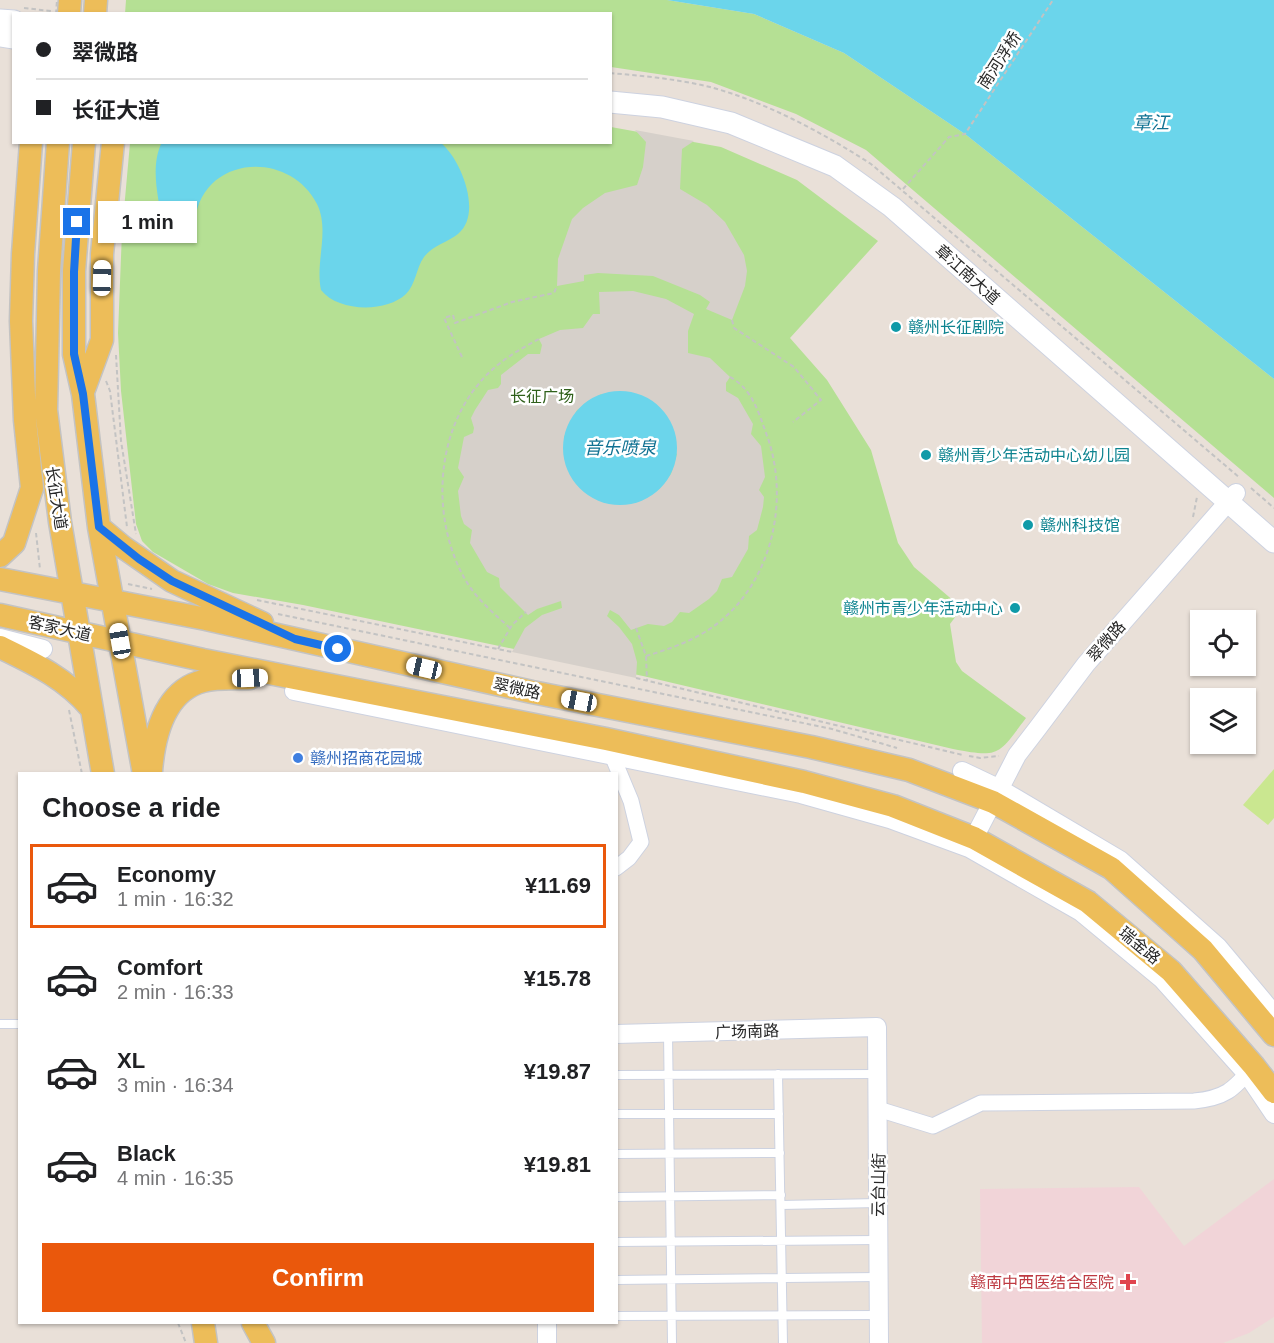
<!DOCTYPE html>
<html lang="en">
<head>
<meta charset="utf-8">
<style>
	:root { --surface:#fff; --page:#f6f6f6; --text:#202124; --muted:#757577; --line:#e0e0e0; --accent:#ea580c }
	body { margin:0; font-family:Arial,"Noto Sans SC",sans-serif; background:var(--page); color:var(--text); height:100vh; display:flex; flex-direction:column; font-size:22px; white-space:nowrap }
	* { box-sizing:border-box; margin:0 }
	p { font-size:20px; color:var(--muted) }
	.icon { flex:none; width:33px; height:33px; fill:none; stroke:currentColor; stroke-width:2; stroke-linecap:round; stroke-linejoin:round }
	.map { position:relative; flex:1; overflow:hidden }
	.drawer { position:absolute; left:18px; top:772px; width:600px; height:552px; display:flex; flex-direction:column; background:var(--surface); border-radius:0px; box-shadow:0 2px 4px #0004 }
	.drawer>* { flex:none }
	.hud { position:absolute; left:12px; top:12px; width:600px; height:132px; border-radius:0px; box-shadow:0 2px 4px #0004; display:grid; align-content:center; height:132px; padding:0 24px; background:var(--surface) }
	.buttons { position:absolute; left:1190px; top:610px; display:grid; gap:12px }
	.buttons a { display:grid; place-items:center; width:66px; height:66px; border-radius:0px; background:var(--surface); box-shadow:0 2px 4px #0004; font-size:30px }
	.end { position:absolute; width:27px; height:27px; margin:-14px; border:8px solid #1a73e8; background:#fff; box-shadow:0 0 0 3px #fff }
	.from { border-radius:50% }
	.bubble { position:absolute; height:42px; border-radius:0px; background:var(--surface); box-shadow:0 2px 4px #0004; font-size:20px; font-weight:700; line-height:42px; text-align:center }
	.car { position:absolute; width:18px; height:36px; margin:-18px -9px; border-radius:8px; box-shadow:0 0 4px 2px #0007; background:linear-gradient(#fff 24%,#345 0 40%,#fff 0 76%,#345 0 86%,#fff 0) }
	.hud b { display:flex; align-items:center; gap:21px; height:57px; font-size:22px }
	.hud b+b { border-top:2px solid var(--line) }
	.hud i { width:15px; height:15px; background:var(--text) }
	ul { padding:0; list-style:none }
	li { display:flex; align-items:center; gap:18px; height:84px; margin:0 12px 9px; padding:0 12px; border:3px solid transparent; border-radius:0px }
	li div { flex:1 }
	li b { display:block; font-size:22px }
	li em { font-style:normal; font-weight:700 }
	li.on { border-color:var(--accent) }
	li>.icon { width:54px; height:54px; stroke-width:1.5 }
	h2 { padding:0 24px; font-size:27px; line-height:72px }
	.primary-button { display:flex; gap:12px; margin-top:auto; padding:12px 24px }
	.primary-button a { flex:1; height:69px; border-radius:0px; background:var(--accent); color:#fff; font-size:24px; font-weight:700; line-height:69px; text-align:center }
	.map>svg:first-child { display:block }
	.medical { fill:#f1d4d8 }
	.green { fill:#b5e094 }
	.pitch { fill:#cae790 }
	.plaza { fill:#d6d0ca; fill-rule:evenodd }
	.water { fill:#6bd5eb }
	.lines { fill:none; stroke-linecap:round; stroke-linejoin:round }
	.service-casing { stroke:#cdd2e0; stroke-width:10 }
	.minor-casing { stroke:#cdd2e0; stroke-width:17 }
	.tertiary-casing { stroke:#cdd2e0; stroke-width:20 }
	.secondary-casing { stroke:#cdd2e0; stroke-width:23 }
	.primary-casing { stroke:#c3c3c3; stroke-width:25 }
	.path { stroke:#c3c3c3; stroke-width:2; stroke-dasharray:4.5 3; stroke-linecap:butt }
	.service { stroke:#fff; stroke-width:8 }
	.minor { stroke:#fff; stroke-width:15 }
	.tertiary { stroke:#fff; stroke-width:18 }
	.secondary { stroke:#fff; stroke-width:21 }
	.primary { stroke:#edbd59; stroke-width:22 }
	.path-bridge { stroke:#c3c3c3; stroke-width:2; stroke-dasharray:4.5 3; stroke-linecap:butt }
	.route { stroke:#1a73e8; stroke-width:8 }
	.culture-dot { fill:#0f9aa8; stroke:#fff; stroke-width:2 }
	.shop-dot { fill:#3f7fe0; stroke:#fff; stroke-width:2 }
	.health-dot { fill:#e0444e; stroke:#fff; stroke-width:2 }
	.labels { text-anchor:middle; stroke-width:5; stroke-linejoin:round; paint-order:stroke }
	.street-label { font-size:16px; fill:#272727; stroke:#fff }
	.culture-label { font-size:16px; fill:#0d838f; stroke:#fff; text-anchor:start }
	.park-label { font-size:16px; fill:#2f601a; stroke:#fff }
	.shop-label { font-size:16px; fill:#366cbe; stroke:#fff; text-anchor:start }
	.health-label { font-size:16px; fill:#be3a42; stroke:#fff; text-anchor:end }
	.water-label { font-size:18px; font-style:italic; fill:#0f7192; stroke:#fff }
</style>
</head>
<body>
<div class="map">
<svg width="1274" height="1343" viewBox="0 0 1274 1343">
	<rect width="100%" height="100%" fill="#e9e0d8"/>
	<path class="medical" d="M1274,1179V1317L1249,1333L1223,1343H982L980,1189L1139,1187L1184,1246Z"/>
	<path class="green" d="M126,0H667L754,14L844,53L965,134L1274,379V498L866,150L796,114L711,82L611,67L610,14H125Z
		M611,127L721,147L797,180L878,241L790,338L827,380L871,450L898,543L914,567L962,608L950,624L956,662L962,671L1026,718C998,755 1000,758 953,749L643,676L303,605L233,593L208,584L153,552L142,541L136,524L121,391L118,333L122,232L130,143L610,142Z"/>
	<path class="pitch" d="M1274,769V818L1268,825L1243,805Z"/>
	<path class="plaza" d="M635,130L694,141L682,149L680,189L707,205L725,222L744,255L747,271L745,286L732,320L706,309L710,302L700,295L653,276L598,273L584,275V281L557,286L558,259L572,219L583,208L605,193L637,185L643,167L646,142Z
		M633,291L666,299L694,314L688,331V353L710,358L730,377L726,383V391L738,398L753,424L751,434L761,446L765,477L759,490L764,497L763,507L757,530L749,536L748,549L732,577L722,579L717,591L709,599L689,613L680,612L672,622L664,626L648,624L631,630L619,615L610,610L607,616L619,627L632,644L637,662L636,678L512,652L525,628L542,615L562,608L561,601L537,609L528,615L500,587L499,578L487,572L470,543L472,530L464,524L461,516L458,491L464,477L458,468L464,437L473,433L474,428L471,418L475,410L488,390L498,388L501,384V375L528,354H540L542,345L539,339L560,330L583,328L593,314H600L599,292ZM601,394L677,454L671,474L658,490L640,501L608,503L564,437L577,410Z"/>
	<path class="water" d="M667,0H1274V379L965,134L844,53L754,14Z
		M162,142L441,143C461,159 483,214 458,234C448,242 432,246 424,257C416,268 416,284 406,294C386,313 338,312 321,290C315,261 330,231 317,204C289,149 202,155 195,221H162C158,196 150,166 162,142Z
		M563 448a57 57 0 1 1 114 0a57 57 0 1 1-114 0Z"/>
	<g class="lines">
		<defs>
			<path id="service" d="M0,1024H20
				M668,1033L672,1343
				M778,1074L783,1343
				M616,1075L876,1074
				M616,1114H779
				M616,1154L780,1153
				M616,1197L781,1195
				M781,1205L878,1203
				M616,1242L877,1240
				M616,1280L878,1277
				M616,1316L879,1315"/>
			<path id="minor" d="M609,748L631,801L641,842L629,858L616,868
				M878,1109L933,1126L981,1103L1194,1101C1225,1098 1233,1090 1253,1067"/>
			<path id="tertiary" d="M0,638L43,649
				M294,691L801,794L890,819L969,848L1081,912L1162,979L1247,1074L1274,1114
				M962,771L1000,789L1120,860L1218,947L1274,1014
				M974,838L1017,755L1037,729L1086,664L1236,493
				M616,1034L877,1027L879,1343
				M547,1323V1343"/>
			<path id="secondary" d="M0,20L14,21
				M0,36L14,38
				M610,102L662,107L731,123L835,166L892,207L1274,542"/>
			<path id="primary" d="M69,14L70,0
				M95,14L96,0
				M58,142L49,271L46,410L60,522L103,774
				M84,142L74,271V354L83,394L99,527L144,774
				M83,392L102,340V254L113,142
				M99,527L123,547L172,581L262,623
				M0,556L14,543L32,488L25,420L21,321L23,254L31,142
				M0,579L206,619L532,692L811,747L909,770L993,802L1111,868L1203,950L1274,1035
				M0,615L203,660L606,739L804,782L893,806L974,838L1088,902L1171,971L1254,1066L1274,1092
				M0,647C35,664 65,678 90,707
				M151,771C154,735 164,691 203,681C218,677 235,679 250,678
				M203,1323L206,1343
				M253,1323L264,1343"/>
		</defs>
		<use href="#service" class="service-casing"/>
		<use href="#minor" class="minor-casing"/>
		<use href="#tertiary" class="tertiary-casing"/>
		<use href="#secondary" class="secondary-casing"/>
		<use href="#primary" class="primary-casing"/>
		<path class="path" d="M24,8L51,11
			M610,73C643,76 678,79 710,87C766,102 823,133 871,164L1240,478
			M903,189L949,137L965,134L1053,0
			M732,320L734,328L794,367L821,400L793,422
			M116,355L121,441L136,534
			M462,357L444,318L453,315L455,323L512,302L554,293L557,286
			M106,381L110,391L127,527
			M1251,488L1274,508
			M1193,517L1197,497
			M36,533L40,569
			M128,584L152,589
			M257,600L512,652
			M278,614L832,729L897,748
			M510,628C494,614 477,599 466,581C432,523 434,439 477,386C493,365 516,351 539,339
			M636,628L646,656L647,681
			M498,649L512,625L526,612
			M646,656C666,650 687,643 705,632C771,592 792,501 766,433C758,411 752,389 730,377
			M636,678L963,755
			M69,710L82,774
			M969,756L980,758L999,756
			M178,1323L186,1343"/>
		<use href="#service" class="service"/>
		<use href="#minor" class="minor"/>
		<use href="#tertiary" class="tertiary"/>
		<use href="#secondary" class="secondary"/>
		<use href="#primary" class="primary"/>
		<path class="path-bridge" d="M56,14L57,0"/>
	</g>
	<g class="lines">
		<path class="route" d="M77,222L74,272V354L83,394L99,527L139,559L172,581L295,639L338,649"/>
	</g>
	<g class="culture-dot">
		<circle cx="896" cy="327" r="6"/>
		<circle cx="926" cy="455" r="6"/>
		<circle cx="1028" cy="525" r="6"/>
		<circle cx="1015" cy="608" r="6"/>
	</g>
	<circle class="shop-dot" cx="298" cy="758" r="6"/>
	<path class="health-dot" d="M1125 1273h6v6h6v6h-6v6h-6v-6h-6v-6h6z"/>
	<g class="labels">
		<g class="street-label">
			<text transform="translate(999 60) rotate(-57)" y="6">南河浮桥</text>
			<text transform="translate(968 274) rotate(42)" y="6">章江南大道</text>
			<text transform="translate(57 498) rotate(81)" y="6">长征大道</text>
			<text transform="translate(60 628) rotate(13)" y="6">客家大道</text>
			<text transform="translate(1106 641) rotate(-49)" y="6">翠微路</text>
			<text transform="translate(517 688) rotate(12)" y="6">翠微路</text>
			<text transform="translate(1140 945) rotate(40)" y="6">瑞金路</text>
			<text transform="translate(747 1031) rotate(-2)" y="6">广场南路</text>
			<text transform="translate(878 1185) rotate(-89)" y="6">云台山街</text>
		</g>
		<g class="culture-label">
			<text x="908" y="333">赣州长征剧院</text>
			<text x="938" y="461">赣州青少年活动中心幼儿园</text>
			<text x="1040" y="531">赣州科技馆</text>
			<text x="1003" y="614" text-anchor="end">赣州市青少年活动中心</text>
		</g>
		<g class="park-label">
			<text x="542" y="402">长征广场</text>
		</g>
		<g class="shop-label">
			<text x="310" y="764">赣州招商花园城</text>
		</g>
		<g class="health-label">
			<text x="1114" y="1288">赣南中西医结合医院</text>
		</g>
		<g class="water-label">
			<text x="1151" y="129">章江</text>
			<text x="620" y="454">音乐喷泉</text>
		</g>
	</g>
</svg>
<div class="buttons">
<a><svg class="icon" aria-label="locate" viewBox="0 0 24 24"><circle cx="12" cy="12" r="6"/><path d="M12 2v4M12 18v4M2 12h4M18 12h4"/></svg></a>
<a><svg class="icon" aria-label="layers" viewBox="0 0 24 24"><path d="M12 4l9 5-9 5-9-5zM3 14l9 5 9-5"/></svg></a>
</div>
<i class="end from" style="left:338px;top:649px"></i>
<i class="end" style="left:77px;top:222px"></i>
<div class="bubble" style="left:98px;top:201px;width:99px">1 min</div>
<i class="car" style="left:102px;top:278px;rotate:1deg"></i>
<i class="car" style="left:120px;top:641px;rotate:350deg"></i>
<i class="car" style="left:424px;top:668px;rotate:283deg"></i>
<i class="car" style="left:250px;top:678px;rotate:88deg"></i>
<i class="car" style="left:579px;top:701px;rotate:281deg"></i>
<div class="hud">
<b><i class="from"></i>翠微路</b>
<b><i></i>长征大道</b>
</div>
<section class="drawer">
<h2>Choose a ride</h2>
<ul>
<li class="on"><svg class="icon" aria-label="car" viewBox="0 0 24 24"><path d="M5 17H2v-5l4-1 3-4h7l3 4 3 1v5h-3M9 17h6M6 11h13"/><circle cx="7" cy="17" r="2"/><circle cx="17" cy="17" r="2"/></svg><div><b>Economy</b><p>1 min · 16:32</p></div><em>¥11.69</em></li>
<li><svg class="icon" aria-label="car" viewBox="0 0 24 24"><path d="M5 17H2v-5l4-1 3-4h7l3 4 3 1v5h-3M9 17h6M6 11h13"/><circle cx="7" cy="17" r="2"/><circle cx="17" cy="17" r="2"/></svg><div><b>Comfort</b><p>2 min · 16:33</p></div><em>¥15.78</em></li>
<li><svg class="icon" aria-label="car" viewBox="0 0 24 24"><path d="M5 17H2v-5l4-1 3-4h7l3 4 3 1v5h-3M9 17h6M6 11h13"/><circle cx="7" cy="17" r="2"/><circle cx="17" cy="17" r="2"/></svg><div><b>XL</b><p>3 min · 16:34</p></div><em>¥19.87</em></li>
<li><svg class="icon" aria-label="car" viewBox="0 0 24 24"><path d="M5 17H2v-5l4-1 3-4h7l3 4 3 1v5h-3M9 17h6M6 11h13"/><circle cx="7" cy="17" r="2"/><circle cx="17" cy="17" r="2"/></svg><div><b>Black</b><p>4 min · 16:35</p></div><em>¥19.81</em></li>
</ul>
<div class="primary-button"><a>Confirm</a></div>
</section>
</div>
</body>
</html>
